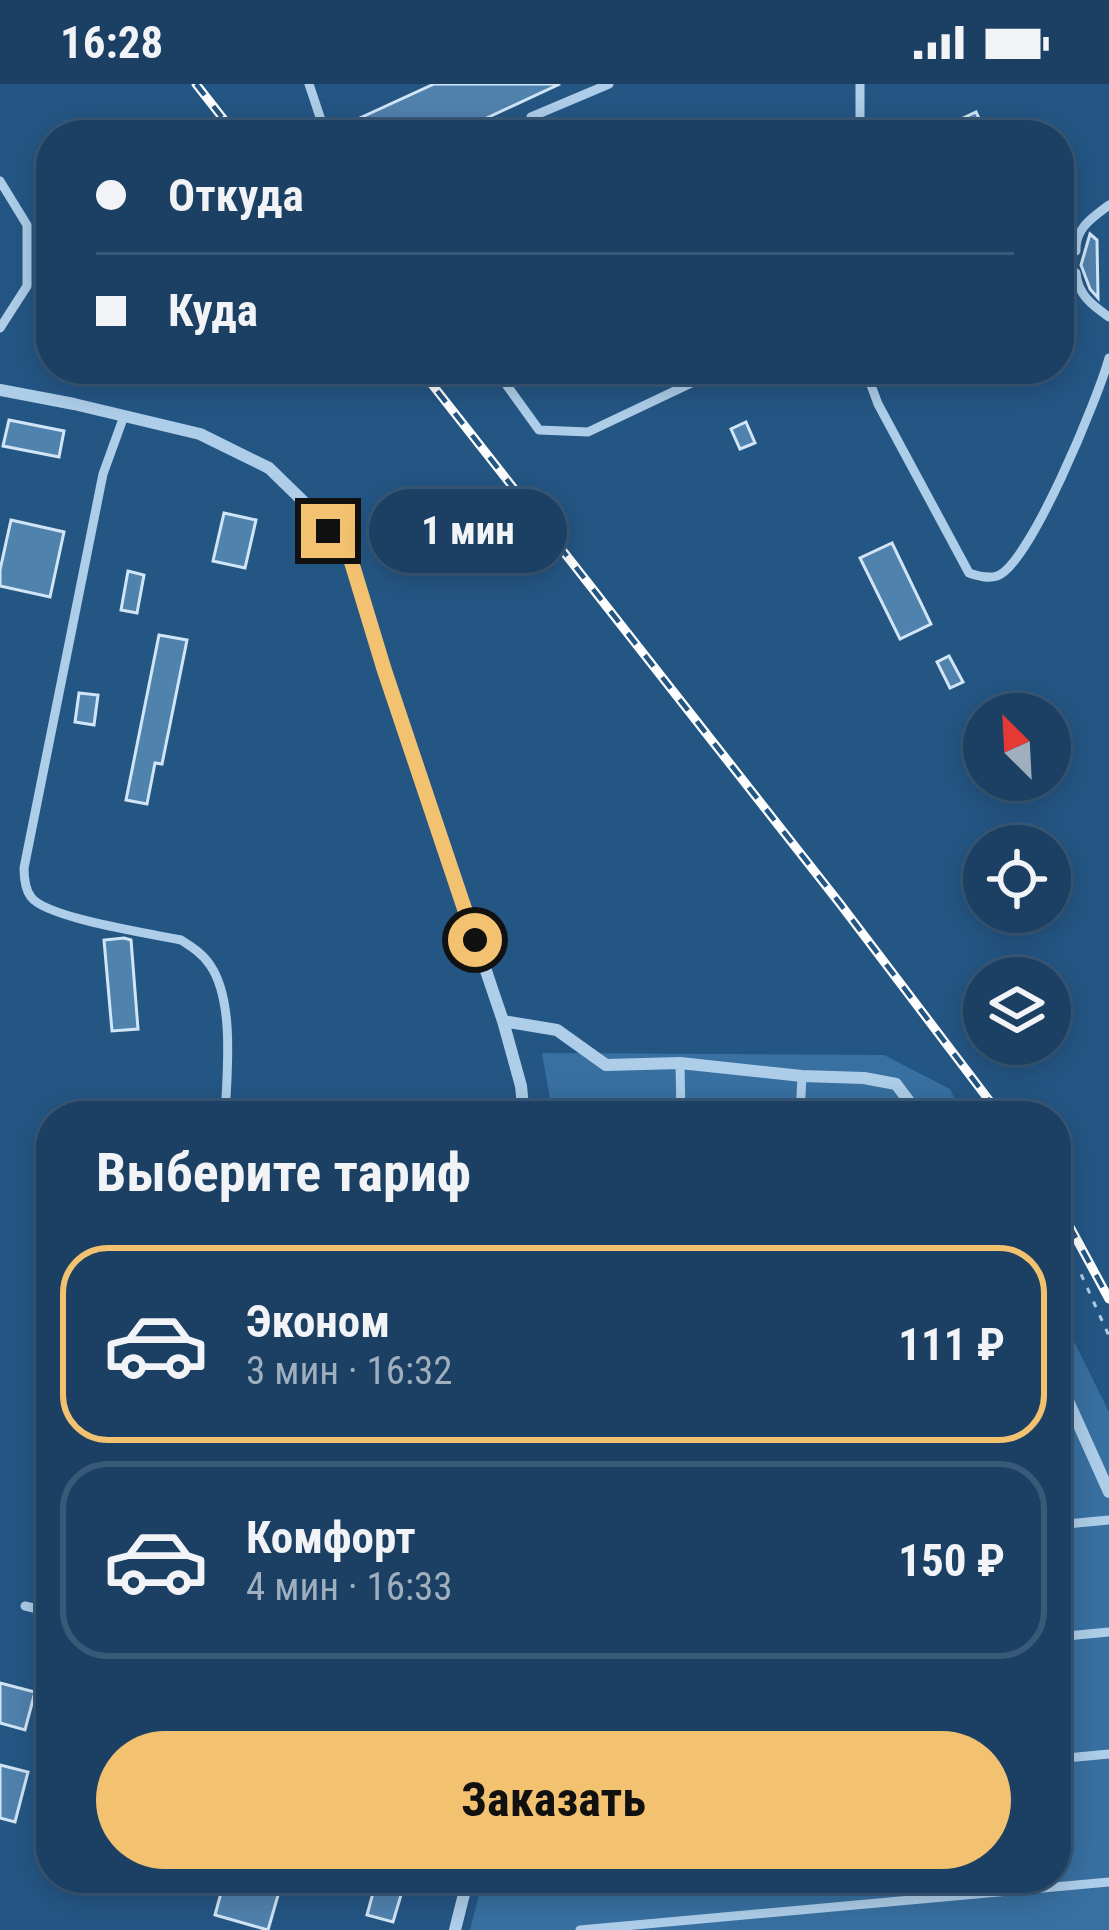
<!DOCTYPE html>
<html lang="ru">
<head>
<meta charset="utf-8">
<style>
	:root { --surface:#1b4063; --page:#244769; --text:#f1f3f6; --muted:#a0afbe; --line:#395978; --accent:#f3c270 }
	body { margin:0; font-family:"Roboto Condensed",sans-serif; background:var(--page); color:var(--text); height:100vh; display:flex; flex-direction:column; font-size:45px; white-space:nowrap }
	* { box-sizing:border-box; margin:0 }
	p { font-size:39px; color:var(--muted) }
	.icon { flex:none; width:66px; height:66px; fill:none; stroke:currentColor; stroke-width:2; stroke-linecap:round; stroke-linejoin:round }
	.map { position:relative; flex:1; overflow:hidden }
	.panel { position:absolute; left:36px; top:1017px; width:1035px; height:792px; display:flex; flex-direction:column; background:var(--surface); border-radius:48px; box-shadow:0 6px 30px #0003,0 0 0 3px var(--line) }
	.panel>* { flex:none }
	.guide { position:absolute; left:36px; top:36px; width:1038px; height:264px; border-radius:48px; box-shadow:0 6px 30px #0003,0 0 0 3px var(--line); display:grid; align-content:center; height:264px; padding:0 60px; background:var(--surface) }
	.needle { width:78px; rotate:336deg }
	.buttons { position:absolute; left:963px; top:609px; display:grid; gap:24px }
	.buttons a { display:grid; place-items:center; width:108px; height:108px; border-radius:50%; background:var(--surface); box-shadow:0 6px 30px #0003,0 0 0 3px var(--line); font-size:60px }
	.end { position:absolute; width:54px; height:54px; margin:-27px; border:15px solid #f3c270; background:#111; box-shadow:0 0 0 6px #111 }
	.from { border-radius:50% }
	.bubble { position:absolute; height:84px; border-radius:42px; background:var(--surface); box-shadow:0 6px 30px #0003,0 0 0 3px var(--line); font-size:39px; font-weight:700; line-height:84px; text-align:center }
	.guide b { display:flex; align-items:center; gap:42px; height:114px; font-size:45px }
	.guide b+b { border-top:3px solid var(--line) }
	.guide i { width:30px; height:30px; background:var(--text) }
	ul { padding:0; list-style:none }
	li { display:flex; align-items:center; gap:36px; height:198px; margin:0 24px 18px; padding:0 36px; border:6px solid var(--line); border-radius:48px }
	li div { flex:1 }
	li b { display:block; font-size:45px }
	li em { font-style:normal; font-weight:700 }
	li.current { border-color:var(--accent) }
	li>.icon { width:108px; height:108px; stroke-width:1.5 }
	h2 { padding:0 60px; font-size:54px; line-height:144px }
	.primary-button { display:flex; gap:24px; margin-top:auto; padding:24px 60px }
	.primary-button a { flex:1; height:138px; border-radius:72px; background:var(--accent); color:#111; font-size:48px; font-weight:700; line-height:138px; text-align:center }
	.status { display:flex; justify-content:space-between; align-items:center; height:84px; padding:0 60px; background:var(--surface); direction:ltr }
	.status svg { height:33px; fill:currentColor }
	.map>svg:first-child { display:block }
	.green { fill:#3870a1 }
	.building { fill:#5082ae; stroke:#d1e5f6; stroke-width:3 }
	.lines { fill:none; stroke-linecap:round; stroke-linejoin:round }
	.path { stroke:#adcde8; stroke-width:3; stroke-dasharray:6 9; stroke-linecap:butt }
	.service { stroke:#adcde8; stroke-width:9 }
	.minor { stroke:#adcde8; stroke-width:12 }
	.rail-casing { stroke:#fff; stroke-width:9 }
	.rail { stroke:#245684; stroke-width:4.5; stroke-dasharray:14; stroke-linecap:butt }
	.route { stroke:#f3c270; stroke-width:15 }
</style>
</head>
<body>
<div class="status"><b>16:28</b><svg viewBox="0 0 49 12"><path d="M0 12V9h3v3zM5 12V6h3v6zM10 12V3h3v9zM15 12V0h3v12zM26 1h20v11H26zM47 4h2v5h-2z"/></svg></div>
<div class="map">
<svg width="1109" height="1846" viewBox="0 0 1109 1846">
	<rect width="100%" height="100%" fill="#245684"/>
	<path class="green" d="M542,969L884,971L950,1005L963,1032H553Z
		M1056,1221L1109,1328V1846H470L483,1794H1056Z"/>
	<path class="building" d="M434,0H560L450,51H338L336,45Z
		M976,28L987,51H927Z
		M1090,150L1097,156L1098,214L1090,205L1081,181Z
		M9,336L64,347L59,373L3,362Z
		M746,338L755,359L740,365L731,345Z
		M224,429L256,436L245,484L213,477Z
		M11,436L64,448L50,513L0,502V486Z
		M892,459L931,540L900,555L860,474Z
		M128,487L144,491L137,529L121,526Z
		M159,551L187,556L162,680L155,679L147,720L126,716Z
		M949,572L963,598L950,604L937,578Z
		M79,609L98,611L94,641L75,638Z
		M124,854L131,856L138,945L112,947L104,856Z
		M0,1599L35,1608L25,1646L0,1639Z
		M0,1681L28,1688L15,1738L0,1734Z
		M225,1794H283L268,1846L215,1831Z
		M377,1794H406L393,1838L367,1831Z"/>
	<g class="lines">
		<path class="path" d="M930,1021L939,1032
			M1056,1175L1069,1186L1081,1190L1109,1252"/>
		<path class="service" d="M309,0L323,42L329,51
			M531,33L609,0
			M860,51V0
			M0,97L27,141V202L0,244
			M1076,167C1075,144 1092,134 1109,121
			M1076,189C1078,211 1092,221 1109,233
			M495,285L539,346L588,348L721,285
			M865,285L878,320L969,489C978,492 988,495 997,492C1030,481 1099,311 1109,274
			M124,332L103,390L24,784C24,794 25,805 31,813C46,834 152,850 181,856C192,863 203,870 210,881C235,917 227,990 225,1032
			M680,979L681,1032
			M800,1032L802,992
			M1056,1340L1077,1338
			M1056,1441L1109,1436
			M25,1522L51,1528
			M1056,1553L1109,1548
			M1056,1675L1109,1670
			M580,1846L1109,1798"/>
		<path class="minor" d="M0,306L74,320L200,350L269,384L307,421L350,473L384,585L503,937L521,1002L524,1032
			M503,937L557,946L606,981L680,979L802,992L864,994L896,1000L920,1032
			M1056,1290L1109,1408
			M455,1846L468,1794"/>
		<defs>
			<path id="rail" d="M196,0L236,51
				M420,285L841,821L1001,1032
				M1056,1117L1109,1215"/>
		</defs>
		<use href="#rail" class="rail-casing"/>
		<use href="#rail" class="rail"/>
	</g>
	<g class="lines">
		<path class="route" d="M328,447L350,473L384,585L475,856"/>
	</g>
</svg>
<div class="buttons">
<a><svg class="needle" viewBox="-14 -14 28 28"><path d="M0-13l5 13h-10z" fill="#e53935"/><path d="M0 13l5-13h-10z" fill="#a0afbe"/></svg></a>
<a><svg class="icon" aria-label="locate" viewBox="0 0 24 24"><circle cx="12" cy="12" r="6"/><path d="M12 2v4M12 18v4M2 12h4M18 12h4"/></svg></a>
<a><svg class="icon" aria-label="layers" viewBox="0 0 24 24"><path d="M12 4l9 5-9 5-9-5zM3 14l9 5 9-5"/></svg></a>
</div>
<i class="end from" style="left:475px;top:856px"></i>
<i class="end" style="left:328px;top:447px"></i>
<div class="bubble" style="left:369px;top:405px;width:198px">1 мин</div>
<div class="guide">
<b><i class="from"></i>Откуда</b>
<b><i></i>Куда</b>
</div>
<section class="panel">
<h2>Выберите тариф</h2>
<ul>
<li class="current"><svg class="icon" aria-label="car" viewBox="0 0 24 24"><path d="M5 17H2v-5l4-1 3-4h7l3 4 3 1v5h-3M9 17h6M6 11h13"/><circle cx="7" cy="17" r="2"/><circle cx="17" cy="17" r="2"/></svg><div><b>Эконом</b><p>3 мин · 16:32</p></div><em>111 ₽</em></li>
<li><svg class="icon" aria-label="car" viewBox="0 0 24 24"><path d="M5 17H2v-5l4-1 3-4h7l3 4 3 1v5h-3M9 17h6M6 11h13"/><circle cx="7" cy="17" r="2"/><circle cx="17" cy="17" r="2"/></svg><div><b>Комфорт</b><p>4 мин · 16:33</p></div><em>150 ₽</em></li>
</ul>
<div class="primary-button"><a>Заказать</a></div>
</section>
</div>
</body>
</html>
